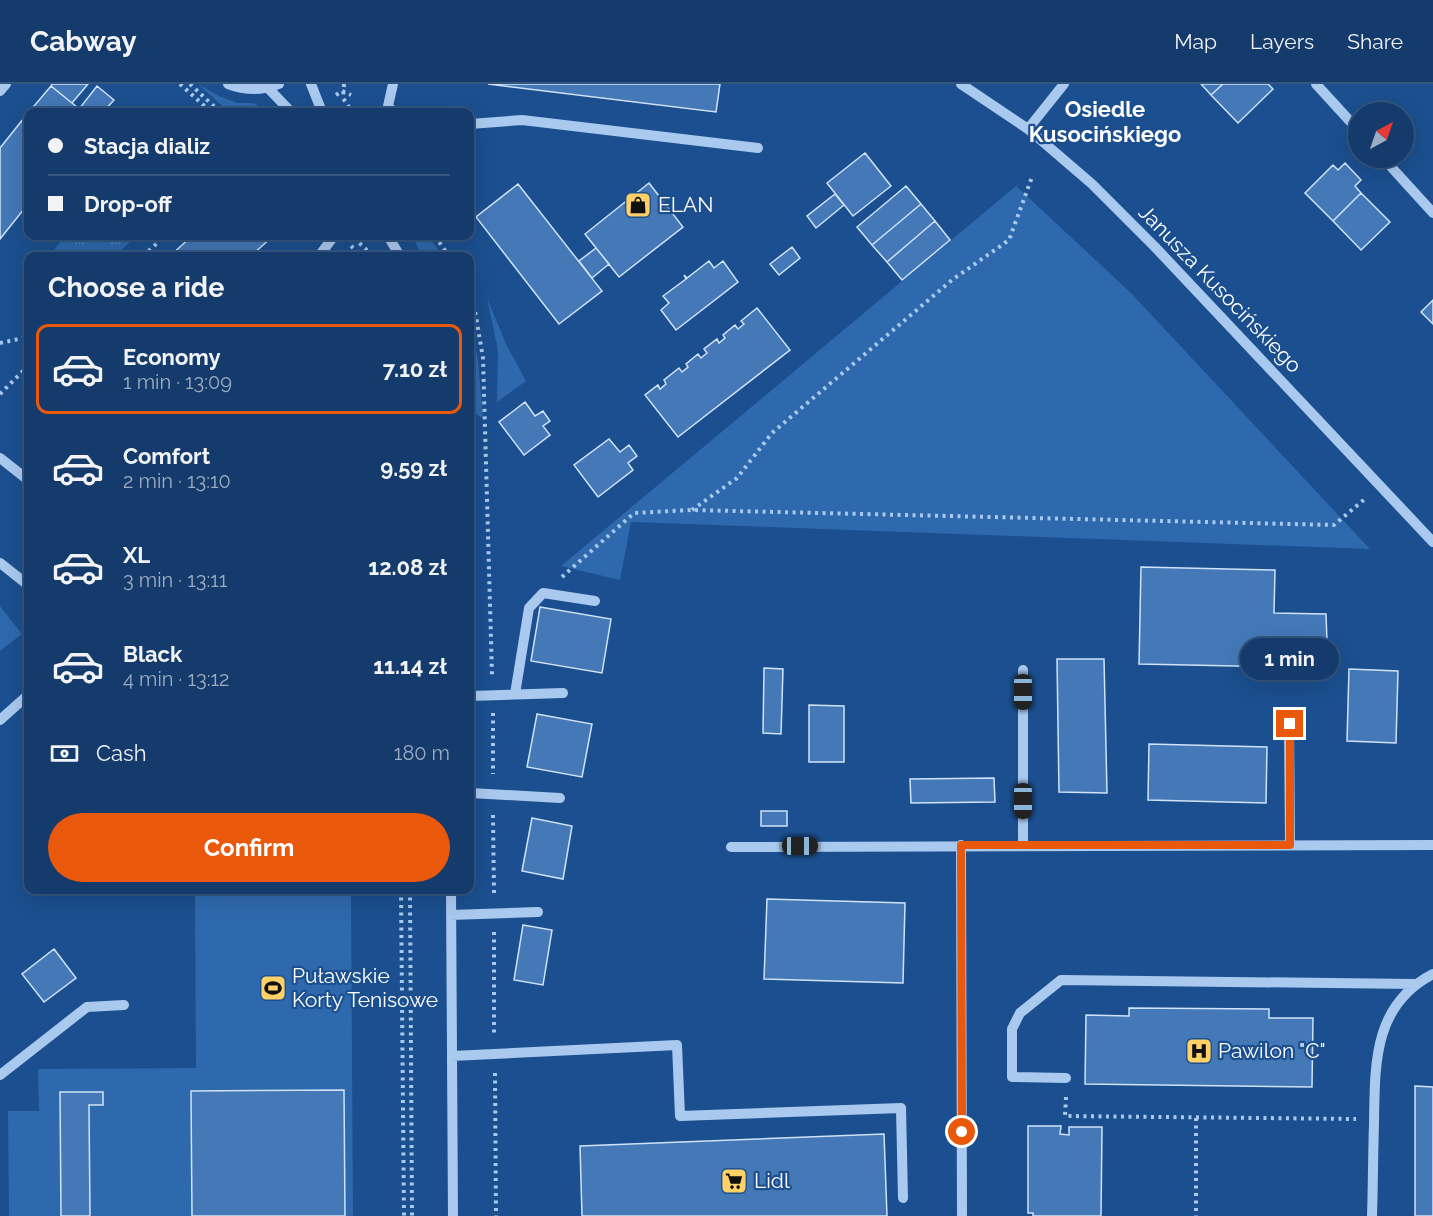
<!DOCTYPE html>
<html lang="en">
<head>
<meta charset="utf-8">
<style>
	:root { --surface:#143b6b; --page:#1d4271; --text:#f1f3f6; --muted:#9dadc1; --line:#33557e; --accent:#ea580c }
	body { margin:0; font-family:Raleway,sans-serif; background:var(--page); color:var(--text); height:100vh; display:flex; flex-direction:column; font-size:22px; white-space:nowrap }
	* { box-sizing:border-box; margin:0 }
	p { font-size:20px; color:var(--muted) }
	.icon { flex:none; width:33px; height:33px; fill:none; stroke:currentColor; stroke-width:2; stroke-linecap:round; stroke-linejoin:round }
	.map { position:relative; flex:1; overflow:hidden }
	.sheet { position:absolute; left:24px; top:168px; width:450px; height:642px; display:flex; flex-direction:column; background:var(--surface); border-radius:12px; box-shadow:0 6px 24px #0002,0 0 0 2px var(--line) }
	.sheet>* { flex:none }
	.banner { position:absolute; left:24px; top:24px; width:450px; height:132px; border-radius:12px; box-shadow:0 6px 24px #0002,0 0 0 2px var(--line); display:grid; align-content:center; height:132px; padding:0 24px; background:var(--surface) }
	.needle { width:39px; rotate:40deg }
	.tools { position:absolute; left:1348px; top:18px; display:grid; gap:12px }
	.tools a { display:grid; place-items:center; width:66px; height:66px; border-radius:50%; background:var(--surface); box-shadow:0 6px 24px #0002,0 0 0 2px var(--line); font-size:30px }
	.end { position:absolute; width:27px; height:27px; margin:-14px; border:8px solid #ea580c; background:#fff; box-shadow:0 0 0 3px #fff }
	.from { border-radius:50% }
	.bubble { position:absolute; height:42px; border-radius:21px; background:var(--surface); box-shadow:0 6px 24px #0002,0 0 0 2px var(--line); font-size:20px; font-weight:700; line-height:42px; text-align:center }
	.car { position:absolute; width:18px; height:36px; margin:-18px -9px; border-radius:8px; box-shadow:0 0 4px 2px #0007; background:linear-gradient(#222 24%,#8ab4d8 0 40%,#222 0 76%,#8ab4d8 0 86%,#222 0) }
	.banner b { display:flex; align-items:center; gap:21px; height:57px; font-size:22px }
	.banner b+b { border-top:2px solid var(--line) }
	.banner i { width:15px; height:15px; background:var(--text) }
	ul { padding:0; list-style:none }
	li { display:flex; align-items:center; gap:18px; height:90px; margin:0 12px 9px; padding:0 12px; border:3px solid transparent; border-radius:12px }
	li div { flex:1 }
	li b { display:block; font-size:22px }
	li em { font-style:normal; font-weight:700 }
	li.active { border-color:var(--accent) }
	li>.icon { width:54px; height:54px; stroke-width:1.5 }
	h2 { padding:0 24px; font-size:27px; line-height:72px }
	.pay { display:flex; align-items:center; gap:15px; height:66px; padding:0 24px; font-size:22px }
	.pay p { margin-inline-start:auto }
	.action { display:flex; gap:12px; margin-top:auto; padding:12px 24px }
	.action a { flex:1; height:69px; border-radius:36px; background:var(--accent); color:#fff; font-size:24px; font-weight:700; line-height:69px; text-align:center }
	header { display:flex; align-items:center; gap:36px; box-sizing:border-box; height:84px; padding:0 30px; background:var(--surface); border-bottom:2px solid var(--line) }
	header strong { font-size:28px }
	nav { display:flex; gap:33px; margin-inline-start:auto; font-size:21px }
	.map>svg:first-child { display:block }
	.grass { fill:#2e69ad }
	.park { fill:url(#park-tufts) }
	.building { fill:#4478b7; stroke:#cfe3fa; stroke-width:1.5 }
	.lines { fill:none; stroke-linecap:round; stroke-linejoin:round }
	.path { stroke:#a9c9ee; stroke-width:4; stroke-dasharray:3 4.5; stroke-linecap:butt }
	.minor { stroke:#a9c9ee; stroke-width:10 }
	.route { stroke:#ea580c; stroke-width:8 }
	.labels { text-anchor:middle; stroke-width:4.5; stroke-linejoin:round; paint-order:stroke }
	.poi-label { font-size:21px; fill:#fff; stroke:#1b4f8f; text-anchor:start }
	.street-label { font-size:21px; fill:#fff; stroke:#1b4f8f }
	.neighbourhood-label { font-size:22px; font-weight:bold; fill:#fff; stroke:#1b4f8f }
</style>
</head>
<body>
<header>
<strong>Cabway</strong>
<nav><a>Map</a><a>Layers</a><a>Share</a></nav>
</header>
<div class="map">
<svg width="1433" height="1132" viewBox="0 0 1433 1132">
	<defs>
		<pattern id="park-tufts" width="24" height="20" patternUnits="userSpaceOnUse" patternTransform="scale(1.5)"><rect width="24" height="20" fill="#2e69ad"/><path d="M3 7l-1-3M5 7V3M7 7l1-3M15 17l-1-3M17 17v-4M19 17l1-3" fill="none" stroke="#4d80b9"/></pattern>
	</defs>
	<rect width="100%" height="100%" fill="#1b4f8f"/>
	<path class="grass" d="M198,0L219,12L237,19H252L273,28H229Z
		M1016,102L1131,209L1370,465L631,438L620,496L561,482Z
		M412,152H428L443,172H422Z
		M487,214L506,260L526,297L497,318L498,266Z
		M470,233L478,276L483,334L470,327Z
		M0,522L22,550L0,567Z
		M351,810L353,1132H9L8,1027H39L38,985L196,984L195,811Z"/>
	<path class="park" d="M64,152H136L115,172H50Z"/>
	<path class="building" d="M52,0H88L72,19L51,2Z
		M488,0H720L716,28Z
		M1201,0H1223L1211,11Z
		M1223,0H1268L1273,5L1238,39L1211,11Z
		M51,2L72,19L83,28H29Z
		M97,2L114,16L103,28H83L79,25Z
		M28,29V120L0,155V64Z
		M865,69L891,102L853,132L827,99Z
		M1345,79L1361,96L1355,102L1361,109L1333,137L1305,109L1333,81L1338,86Z
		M649,99L683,143L619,193L585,150Z
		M518,100L602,207L559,240L476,133Z
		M906,102L921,120L872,161L857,143Z
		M1361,109L1390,138L1361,166L1333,137Z
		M835,110L844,121L816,144L807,132Z
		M921,120L935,137L887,178L872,161Z
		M935,137L950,156L902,196L887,178Z
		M192,152H273L251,172H170Z
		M792,163L800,174L779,191L770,180Z
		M596,164L609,180L592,194L579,177Z
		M709,177L714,184L723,177L738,198L676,246L661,226L669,219L663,212L686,195L684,191L687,194Z
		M1433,216V240L1421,228Z
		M757,224L790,266L678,353L645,311L658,301L660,305L666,300L664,296L679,284L682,288L688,283L686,280L698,270L701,274L707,269L704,265L717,255L719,259L725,254L723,251L735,241L738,245L744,240L741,237Z
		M525,318L535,332L543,327L550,337L543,342L550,351L524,371L499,338Z
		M609,355L620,368L629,361L637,372L628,379L633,386L598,413L574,381Z
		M1141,483L1275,486L1274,529L1326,530L1328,584L1139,580Z
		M540,523L611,535L602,589L531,577Z
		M1057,575H1104L1107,709L1059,708Z
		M764,584L783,585L781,650L763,649Z
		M1349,585L1398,587L1396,659L1347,657Z
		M809,621L844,622V678H809Z
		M537,630L592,640L582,693L527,683Z
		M1149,660L1267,663L1266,719L1148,716Z
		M994,694L995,718L911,719L910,695Z
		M761,727H787V742H761Z
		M532,734L572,742L563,795L522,787Z
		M767,815L905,819L903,899L764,895Z
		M523,841L552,846L543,901L514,896Z
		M54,865L76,894L44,918L22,890Z
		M1129,924L1269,925V934H1313L1312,1003L1085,1000L1086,931L1129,932Z
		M1415,1002L1433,1003V1132H1415Z
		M344,1006L345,1132H192L191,1007Z
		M60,1008H103V1021H89L90,1132H61Z
		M1028,1042H1061L1060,1050L1069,1051V1043H1102L1101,1132H1033V1129H1028Z
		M884,1050L887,1132H582L580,1062Z"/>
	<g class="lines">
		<path class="path" d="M180,0L211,28
			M190,0L220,28
			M344,0L343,14L352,28
			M336,11L342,7L351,11
			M435,152L449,172
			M354,154L373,172
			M351,162L362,172
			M143,172L165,152
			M470,214L475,227L483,274L492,591
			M0,259L28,253
			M0,310L28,282
			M692,426L737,394L772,349L952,196L1009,156L1032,93
			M562,493L634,429L691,426L1334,441L1366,414
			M493,629V690
			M493,731L494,810
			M401,806L404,1132
			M410,806L412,1132
			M494,848V951
			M495,989L496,1132
			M1066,1013L1065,1032L1356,1035
			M1196,1034V1132"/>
		<path class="minor" d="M228,0C246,7 262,7 279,0
			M311,0L322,28
			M393,0L388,22L393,28
			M961,0L1028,45L1092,100L1155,163L1433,458
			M1316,0L1359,47
			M269,5L291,28
			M0,7L6,0
			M470,40L522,36L758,64
			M1028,45L1064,0
			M1383,74L1433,129
			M388,152L400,172
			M319,172L334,152
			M0,374L28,396
			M0,479L28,501
			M1023,586V761
			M515,610L529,524L543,509L595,517
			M470,612L563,609
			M0,636L28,611
			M1289,640L1290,761
			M470,709L560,714
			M961,761L962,1132
			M731,763L1433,761
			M451,806L453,1132
			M451,831L538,828
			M452,972L677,961L680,1032L901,1024L903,1114
			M0,991L87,923L124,921
			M1066,994L1012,993V945L1020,929L1061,896L1415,900
			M1372,1132C1373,1101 1373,1070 1374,1039C1375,980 1373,921 1433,890"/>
	</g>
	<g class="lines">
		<path class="route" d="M962,1048L961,761H1290V640"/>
	</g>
	<defs>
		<symbol id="shop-square" viewBox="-11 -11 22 22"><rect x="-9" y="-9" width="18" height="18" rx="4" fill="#ffd166" stroke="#1b4f8f"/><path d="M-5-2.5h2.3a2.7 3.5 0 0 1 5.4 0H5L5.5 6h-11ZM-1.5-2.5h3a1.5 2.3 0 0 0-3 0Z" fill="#111"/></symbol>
		<symbol id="stadium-square" viewBox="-11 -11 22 22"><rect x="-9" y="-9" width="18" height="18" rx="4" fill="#ffd166" stroke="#1b4f8f"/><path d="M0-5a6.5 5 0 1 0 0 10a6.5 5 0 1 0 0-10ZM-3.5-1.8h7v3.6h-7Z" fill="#111"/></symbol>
		<symbol id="hospital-square" viewBox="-11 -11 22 22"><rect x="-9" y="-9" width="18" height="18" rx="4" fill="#ffd166" stroke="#1b4f8f"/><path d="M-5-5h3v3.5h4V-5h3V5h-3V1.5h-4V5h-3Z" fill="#111"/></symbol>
		<symbol id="supermarket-square" viewBox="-11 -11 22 22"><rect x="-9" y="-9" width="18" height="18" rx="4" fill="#ffd166" stroke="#1b4f8f"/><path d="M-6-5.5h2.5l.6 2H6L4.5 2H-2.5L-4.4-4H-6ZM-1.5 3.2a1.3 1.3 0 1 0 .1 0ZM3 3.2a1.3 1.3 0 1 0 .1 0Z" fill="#111"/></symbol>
	</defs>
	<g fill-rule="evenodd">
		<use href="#shop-square" x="623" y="106" width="30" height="30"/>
		<use href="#stadium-square" x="258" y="889" width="30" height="30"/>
		<use href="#hospital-square" x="1184" y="952" width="30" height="30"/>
		<use href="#supermarket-square" x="719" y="1082" width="30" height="30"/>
	</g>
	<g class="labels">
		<g class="poi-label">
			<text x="658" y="128">ELAN</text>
			<text x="292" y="899">Puławskie<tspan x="292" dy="24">Korty Tenisowe</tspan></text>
			<text x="1218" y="974">Pawilon "C"</text>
			<text x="754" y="1104">Lidl</text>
		</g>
		<g class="street-label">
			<text transform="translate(1220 205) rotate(46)" y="7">Janusza Kusocińskiego</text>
		</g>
		<g class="neighbourhood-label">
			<text x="1105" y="33">Osiedle<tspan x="1105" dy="25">Kusocińskiego</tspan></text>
		</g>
	</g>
</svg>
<div class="tools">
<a><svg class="needle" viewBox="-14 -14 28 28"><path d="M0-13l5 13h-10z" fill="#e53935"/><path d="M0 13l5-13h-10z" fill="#9dadc1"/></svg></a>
</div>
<i class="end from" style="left:962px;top:1048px"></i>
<i class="end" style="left:1290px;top:640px"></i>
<div class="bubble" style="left:1240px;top:554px;width:99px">1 min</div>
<i class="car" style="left:1023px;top:608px;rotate:180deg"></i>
<i class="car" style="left:1023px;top:717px;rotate:180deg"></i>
<i class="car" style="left:800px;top:762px;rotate:90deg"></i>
<div class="banner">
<b><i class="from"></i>Stacja dializ</b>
<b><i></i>Drop-off</b>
</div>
<section class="sheet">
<h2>Choose a ride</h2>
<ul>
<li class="active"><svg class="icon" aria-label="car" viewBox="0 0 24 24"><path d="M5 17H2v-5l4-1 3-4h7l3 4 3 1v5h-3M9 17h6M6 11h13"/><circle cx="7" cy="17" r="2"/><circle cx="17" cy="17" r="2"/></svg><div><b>Economy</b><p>1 min · 13:09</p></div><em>7.10 zł</em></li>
<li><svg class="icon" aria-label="car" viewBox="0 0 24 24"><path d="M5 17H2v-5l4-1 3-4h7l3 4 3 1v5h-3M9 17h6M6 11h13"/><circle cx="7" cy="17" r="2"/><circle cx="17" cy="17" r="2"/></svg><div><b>Comfort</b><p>2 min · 13:10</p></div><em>9.59 zł</em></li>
<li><svg class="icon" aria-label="car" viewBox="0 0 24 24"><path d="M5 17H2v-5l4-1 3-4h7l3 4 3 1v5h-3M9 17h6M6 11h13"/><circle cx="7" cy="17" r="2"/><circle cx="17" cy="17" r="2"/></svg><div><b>XL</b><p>3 min · 13:11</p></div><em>12.08 zł</em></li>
<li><svg class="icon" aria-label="car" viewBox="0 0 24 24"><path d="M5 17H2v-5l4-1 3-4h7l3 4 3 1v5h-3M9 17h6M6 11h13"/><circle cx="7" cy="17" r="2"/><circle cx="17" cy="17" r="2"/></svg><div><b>Black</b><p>4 min · 13:12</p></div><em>11.14 zł</em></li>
</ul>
<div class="pay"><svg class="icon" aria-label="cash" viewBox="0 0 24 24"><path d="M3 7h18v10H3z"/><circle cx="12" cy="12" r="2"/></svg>Cash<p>180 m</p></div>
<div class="action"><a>Confirm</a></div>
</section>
</div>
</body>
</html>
